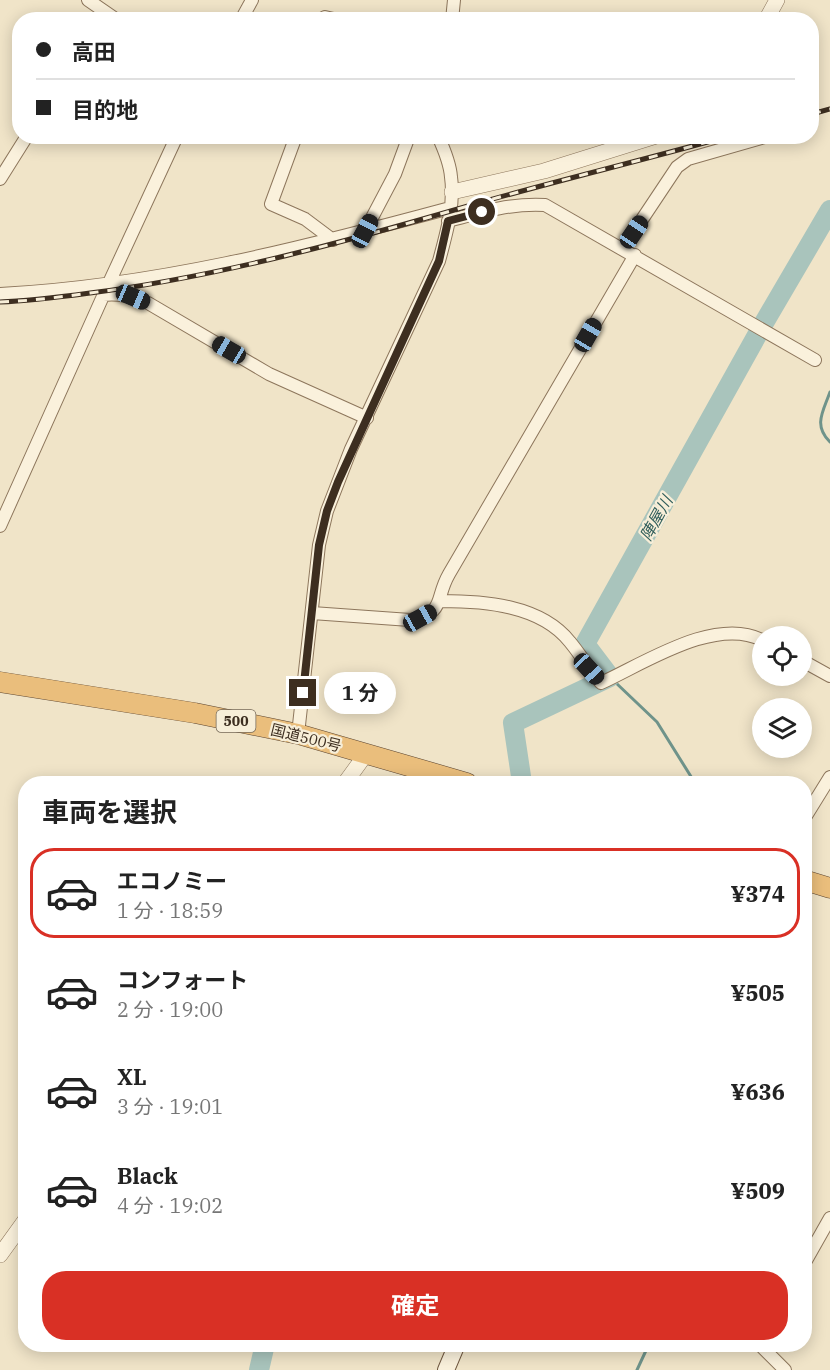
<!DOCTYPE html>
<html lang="ja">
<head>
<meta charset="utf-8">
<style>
	:root { --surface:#fff; --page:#f6f6f6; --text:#222; --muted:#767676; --line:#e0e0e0; --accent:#d93025 }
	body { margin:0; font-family:"IBM Plex Serif","Noto Sans JP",serif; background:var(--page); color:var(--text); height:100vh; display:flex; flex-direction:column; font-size:22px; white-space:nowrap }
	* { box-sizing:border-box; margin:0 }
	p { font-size:20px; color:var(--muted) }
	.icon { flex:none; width:33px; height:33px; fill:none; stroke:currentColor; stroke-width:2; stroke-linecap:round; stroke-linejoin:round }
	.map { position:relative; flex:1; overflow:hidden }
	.side { position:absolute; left:18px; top:776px; width:794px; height:576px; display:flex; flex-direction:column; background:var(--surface); border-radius:24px; box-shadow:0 3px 15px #0003 }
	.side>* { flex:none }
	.hud { position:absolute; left:12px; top:12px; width:807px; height:132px; border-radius:24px; box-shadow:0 3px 15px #0003; display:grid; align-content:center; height:132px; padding:0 24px; background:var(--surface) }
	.tools { position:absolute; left:752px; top:626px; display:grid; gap:12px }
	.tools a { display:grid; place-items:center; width:60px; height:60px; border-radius:50%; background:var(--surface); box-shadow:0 3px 15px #0003; font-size:30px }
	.end { position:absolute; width:27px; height:27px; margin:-14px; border:8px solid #3d2e20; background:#fff; box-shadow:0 0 0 3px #fff }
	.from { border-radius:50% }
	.bubble { position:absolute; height:42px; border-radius:21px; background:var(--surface); box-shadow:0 3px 15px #0003; font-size:20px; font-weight:700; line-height:42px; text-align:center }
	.car { position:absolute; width:18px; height:36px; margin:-18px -9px; border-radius:8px; box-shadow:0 0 4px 2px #0007; background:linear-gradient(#222 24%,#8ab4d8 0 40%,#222 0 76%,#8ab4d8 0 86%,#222 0) }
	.hud b { display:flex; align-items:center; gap:21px; height:57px; font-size:22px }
	.hud b+b { border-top:2px solid var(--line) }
	.hud i { width:15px; height:15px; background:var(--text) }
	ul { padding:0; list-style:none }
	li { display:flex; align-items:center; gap:18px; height:90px; margin:0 12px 9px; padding:0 12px; border:3px solid transparent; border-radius:24px }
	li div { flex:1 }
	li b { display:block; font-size:22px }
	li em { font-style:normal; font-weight:700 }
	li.on { border-color:var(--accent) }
	li>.icon { width:54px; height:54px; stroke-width:1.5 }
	h2 { padding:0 24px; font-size:27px; line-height:72px }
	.button { display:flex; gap:12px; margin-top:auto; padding:12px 24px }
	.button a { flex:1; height:69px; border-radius:24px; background:var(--accent); color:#fff; font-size:24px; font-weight:700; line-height:69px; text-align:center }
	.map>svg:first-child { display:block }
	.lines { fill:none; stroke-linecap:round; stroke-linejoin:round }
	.stream { stroke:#6f938a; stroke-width:3 }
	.river { stroke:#a9c4bc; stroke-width:20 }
	.minor-casing { stroke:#8d765c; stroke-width:14 }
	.tertiary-casing { stroke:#8d765c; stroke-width:16 }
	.secondary-casing { stroke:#6f573f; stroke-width:18 }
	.trunk-casing { stroke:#5b4430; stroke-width:21 }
	.minor { stroke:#faf1dc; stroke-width:12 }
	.tertiary { stroke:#faf1dc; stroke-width:15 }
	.secondary { stroke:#faf1dc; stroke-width:16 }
	.trunk { stroke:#eabe7c; stroke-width:20 }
	.rail-casing { stroke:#3d2e20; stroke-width:5 }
	.rail { stroke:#f7eed8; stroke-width:3; stroke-dasharray:9; stroke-linecap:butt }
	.route { stroke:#3d2e20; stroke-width:8 }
	.labels { text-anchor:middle; stroke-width:4.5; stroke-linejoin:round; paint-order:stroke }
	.shield { fill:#f7eed8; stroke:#756857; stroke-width:1.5 }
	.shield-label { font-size:14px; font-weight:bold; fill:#3d2e20 }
	.street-label { font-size:15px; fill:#3d2e20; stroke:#f7eed8 }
	.water-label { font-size:16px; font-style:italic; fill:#2f5d5a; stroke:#f7eed8 }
</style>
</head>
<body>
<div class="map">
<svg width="830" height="1370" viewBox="0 0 830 1370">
	<rect width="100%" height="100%" fill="#f0e4c8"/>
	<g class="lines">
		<path class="stream" d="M830,392C823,412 813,425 830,442
			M615,682L657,722L695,783
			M637,1370L649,1344"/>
		<path class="river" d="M522,783L513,723L610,677L585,644L761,328L830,210
			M259,1370L265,1344"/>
		<defs>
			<path id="minor" d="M88,0L117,20
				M241,20L252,0
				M320,20L325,17L338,20
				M452,20L454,0
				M296,136L271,204L305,219L333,240
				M0,179L27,136
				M448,221C481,212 511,203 545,205L815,360
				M365,231L395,174L409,136
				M623,248L677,167L688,159L768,136
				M0,294C154,286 302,248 450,208
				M103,295C120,293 133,297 148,303L269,374L367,418
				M0,526L108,285L177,136
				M441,601C484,601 541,605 570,642C581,655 589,670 601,683C645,663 715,616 762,640
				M312,613L410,620C447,612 434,600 449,574L635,255
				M801,660L830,676
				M298,734L319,545L327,511L351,449L439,261C446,235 455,204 451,177C450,163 444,149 438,136
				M804,819L830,777
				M804,1264L830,1218
				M759,1344L785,1370"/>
			<path id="tertiary" d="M766,20L777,0
				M452,192L544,171L656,136
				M345,783L366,754
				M0,1255L26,1219"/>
			<path id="secondary" d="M446,1370L457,1344"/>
			<path id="trunk" d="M0,682L195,713L298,734L467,783
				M804,880L830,888"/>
		</defs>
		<use href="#minor" class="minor-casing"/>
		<use href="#tertiary" class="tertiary-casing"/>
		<use href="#secondary" class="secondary-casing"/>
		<use href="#trunk" class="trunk-casing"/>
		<use href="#minor" class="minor"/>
		<use href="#tertiary" class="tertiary"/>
		<use href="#secondary" class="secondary"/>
		<use href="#trunk" class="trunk"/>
		<defs>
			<path id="rail" d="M812,114L830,109
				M0,302C30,301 60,297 90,293C222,276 348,241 475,204C559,180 644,160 729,136"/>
		</defs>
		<use href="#rail" class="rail-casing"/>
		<use href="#rail" class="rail"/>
	</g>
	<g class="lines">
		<path class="route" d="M303,693L319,545L327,511L338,482L439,261L448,221L482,212"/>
	</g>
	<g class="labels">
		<rect class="shield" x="216.5" y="710" width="39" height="22" rx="4.5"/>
		<g class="shield-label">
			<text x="236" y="726">500</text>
		</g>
		<g class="street-label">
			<text transform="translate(306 738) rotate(14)" y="5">国道500号</text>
		</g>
		<g class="water-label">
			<text transform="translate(656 518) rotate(-61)" y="6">陣屋川</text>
		</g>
	</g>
</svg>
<div class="tools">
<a><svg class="icon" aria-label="locate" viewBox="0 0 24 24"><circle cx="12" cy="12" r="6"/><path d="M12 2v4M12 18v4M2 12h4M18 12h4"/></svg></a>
<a><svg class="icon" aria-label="layers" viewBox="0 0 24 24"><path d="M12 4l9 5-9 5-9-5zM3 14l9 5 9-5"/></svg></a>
</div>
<i class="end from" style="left:482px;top:212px"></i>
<i class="end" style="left:303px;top:693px"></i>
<div class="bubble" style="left:324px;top:672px;width:72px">1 分</div>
<i class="car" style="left:365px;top:231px;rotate:28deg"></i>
<i class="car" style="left:634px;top:232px;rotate:34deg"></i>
<i class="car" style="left:133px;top:297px;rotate:113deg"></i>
<i class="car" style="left:588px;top:335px;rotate:30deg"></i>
<i class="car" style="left:229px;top:350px;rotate:300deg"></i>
<i class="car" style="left:420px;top:618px;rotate:61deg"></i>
<i class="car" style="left:589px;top:669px;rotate:137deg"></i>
<div class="hud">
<b><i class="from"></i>高田</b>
<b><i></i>目的地</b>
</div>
<section class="side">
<h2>車両を選択</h2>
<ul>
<li class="on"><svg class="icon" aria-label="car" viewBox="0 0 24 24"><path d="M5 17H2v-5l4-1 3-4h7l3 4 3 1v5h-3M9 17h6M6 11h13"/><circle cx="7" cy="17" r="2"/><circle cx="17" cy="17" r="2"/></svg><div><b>エコノミー</b><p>1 分 · 18:59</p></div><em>¥374</em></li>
<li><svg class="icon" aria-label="car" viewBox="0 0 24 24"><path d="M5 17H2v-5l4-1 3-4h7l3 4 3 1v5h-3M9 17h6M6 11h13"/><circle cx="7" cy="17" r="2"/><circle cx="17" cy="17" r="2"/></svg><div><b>コンフォート</b><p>2 分 · 19:00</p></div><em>¥505</em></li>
<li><svg class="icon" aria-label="car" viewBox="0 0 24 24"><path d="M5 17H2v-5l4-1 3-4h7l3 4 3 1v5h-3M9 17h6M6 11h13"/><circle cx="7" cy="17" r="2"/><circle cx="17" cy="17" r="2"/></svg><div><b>XL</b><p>3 分 · 19:01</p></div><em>¥636</em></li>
<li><svg class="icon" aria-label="car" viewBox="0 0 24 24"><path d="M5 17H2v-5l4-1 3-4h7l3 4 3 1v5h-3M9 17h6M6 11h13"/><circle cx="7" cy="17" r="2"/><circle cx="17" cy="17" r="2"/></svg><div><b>Black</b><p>4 分 · 19:02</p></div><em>¥509</em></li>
</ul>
<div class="button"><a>確定</a></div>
</section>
</div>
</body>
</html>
